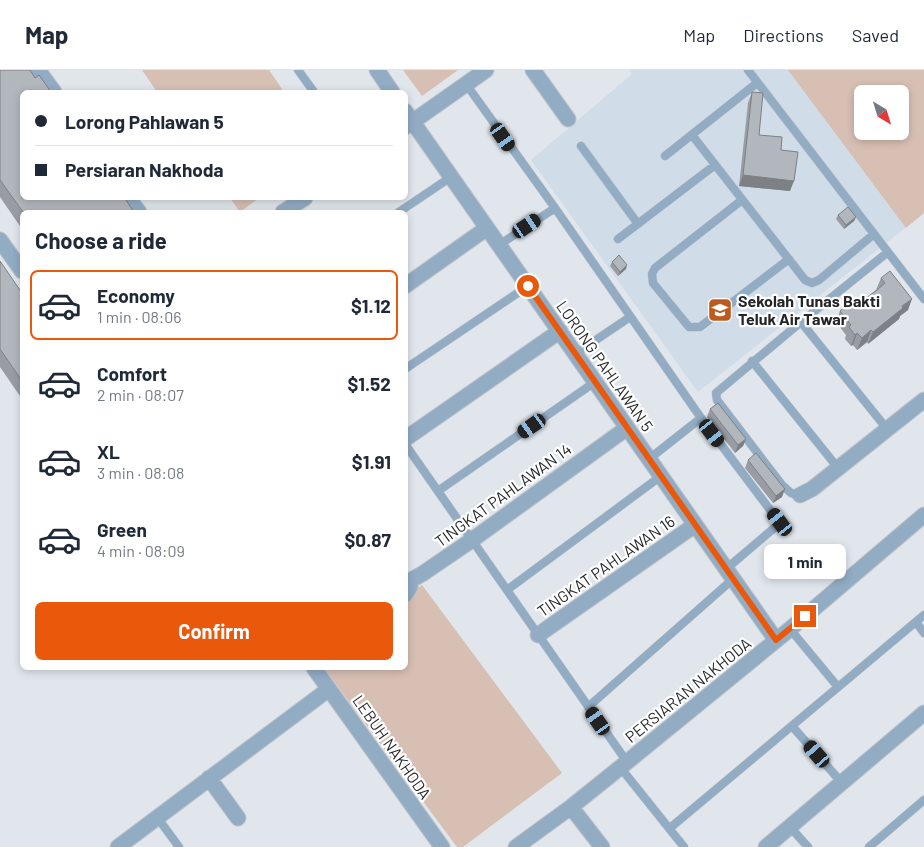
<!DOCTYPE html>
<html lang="en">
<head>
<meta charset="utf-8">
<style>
	:root { --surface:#fff; --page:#f6f6f7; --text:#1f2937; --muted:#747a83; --line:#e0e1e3; --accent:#ea580c }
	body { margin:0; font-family:Barlow,sans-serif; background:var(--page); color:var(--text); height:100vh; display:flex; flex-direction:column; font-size:19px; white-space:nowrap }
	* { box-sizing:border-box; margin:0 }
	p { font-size:16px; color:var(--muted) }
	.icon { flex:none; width:28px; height:28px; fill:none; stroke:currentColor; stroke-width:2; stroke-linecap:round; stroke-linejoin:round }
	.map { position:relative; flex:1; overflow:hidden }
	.panel { position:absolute; left:20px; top:140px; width:388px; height:460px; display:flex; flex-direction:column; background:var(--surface); border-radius:8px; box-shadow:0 2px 8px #0003 }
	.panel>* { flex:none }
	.banner { position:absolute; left:20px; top:20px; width:388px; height:110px; border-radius:8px; box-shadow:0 2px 8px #0003; display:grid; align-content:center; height:110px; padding:0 15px; background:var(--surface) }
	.needle { width:32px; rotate:142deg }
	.fabs { position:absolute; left:854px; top:15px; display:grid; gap:10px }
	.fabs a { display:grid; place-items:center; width:55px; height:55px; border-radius:8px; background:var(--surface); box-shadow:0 2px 8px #0003; font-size:25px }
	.end { position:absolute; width:22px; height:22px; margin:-11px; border:6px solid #ea580c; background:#fff; box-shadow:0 0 0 2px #fff }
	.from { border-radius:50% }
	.bubble { position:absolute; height:35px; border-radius:8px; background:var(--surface); box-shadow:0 2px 8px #0003; font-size:16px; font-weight:700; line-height:35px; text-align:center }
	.car { position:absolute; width:15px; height:30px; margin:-15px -8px; border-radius:6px; box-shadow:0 0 4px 1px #0007; background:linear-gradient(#222 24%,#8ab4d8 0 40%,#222 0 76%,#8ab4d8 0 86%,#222 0) }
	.banner b { display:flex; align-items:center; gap:18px; height:48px; font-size:19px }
	.banner b+b { border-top:1px solid var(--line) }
	.banner i { width:12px; height:12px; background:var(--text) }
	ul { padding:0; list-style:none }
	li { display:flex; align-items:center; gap:15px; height:70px; margin:0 10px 8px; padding:0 5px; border:2px solid transparent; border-radius:8px }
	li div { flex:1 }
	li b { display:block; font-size:19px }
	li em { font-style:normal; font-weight:700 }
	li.on { border-color:var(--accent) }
	li>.icon { width:45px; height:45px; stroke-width:1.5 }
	h2 { padding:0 15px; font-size:22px; line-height:60px }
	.cta { display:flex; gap:10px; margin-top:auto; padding:10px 15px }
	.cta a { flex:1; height:58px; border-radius:8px; background:var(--accent); color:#fff; font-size:20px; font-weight:700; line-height:58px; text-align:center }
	header { display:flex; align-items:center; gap:30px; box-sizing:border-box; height:70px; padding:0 25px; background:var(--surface); border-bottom:1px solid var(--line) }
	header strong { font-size:24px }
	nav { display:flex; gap:28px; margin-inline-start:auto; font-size:18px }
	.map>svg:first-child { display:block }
	.built { fill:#d0dce7; fill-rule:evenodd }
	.green { fill:#d7bfb3; fill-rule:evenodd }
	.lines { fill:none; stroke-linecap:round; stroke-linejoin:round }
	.lane-casing { stroke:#bec3c9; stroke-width:9 }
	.street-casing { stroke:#bec3c9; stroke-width:17 }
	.lane { stroke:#92acc4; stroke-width:8 }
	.street { stroke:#92acc4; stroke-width:15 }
	.wall { fill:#999da3 }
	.shaded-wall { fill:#7d8084 }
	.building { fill:#b2b7bd; stroke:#7d8084 }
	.route { stroke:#ea580c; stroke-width:6 }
	.labels { text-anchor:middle; stroke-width:4.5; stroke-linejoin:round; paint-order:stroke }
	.poi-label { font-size:16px; font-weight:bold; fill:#232527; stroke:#fff; text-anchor:start }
	.street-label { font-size:16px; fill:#232527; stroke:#fff }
</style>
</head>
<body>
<header>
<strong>Map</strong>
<nav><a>Map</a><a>Directions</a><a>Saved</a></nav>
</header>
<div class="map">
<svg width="924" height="777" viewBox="0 0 924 777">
	<rect width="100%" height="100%" fill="#e0e6ec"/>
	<path class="built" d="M629,0H924V143L698,322L531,90L632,4ZM862,24H900V61H862Z"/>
	<path class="green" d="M142,0H269L284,22H157Z
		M403,0H458L422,26Z
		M788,0H924V143L906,158ZM862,24H900V61H862Z
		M230,128H259L240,142Z
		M422,515L562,703L463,777H457L324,598H405V528Z"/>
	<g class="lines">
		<defs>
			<path id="lane" d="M298,0L314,22
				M748,0L924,229
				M466,14L555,138L701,348L780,453L726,499
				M692,65L805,210L812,213L819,210L874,164
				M581,76L638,154
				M665,86L757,13
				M742,130L655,198L652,204L653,213L689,257H700L789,189
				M399,142L451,107
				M618,169L715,95
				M499,175L555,138
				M801,252L887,359
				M575,284L630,247
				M752,291L838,398
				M405,299L528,216
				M405,374L627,692
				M649,389L701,348
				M438,421L595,312
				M800,425L791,423L782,415L717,330L716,323L801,252L888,182
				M507,520L661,406
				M916,552L924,563
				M790,559L838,617
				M588,637L733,509
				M792,656L842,713
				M620,697L684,777
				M157,747L179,777
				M790,757L808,777
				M670,758L924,545
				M869,777L924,730"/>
			<path id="street" d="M38,0L54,22
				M377,0L392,22
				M533,0L568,49
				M405,41L776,570
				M405,57L486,0
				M128,128L139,142
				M283,142L305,128
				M0,170L22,201
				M405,216L487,158
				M405,369L560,261
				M800,425L812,419L924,330
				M411,510L422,504L472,470L627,358
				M405,525L410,517L411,510
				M538,565L695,455
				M314,598L442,777
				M209,708L238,748
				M571,737L602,777
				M118,777L329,619
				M516,777L571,737L627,692L790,559L924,445
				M766,777L924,643"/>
		</defs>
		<use href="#lane" class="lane-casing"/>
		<use href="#street" class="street-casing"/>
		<use href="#lane" class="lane"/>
		<use href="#street" class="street"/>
	</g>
	<path class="wall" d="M0,0L22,22L133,141L132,142H22V159L0,127Z
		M752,22L759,65L781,80L790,121L739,116L748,33Z
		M838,145L856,147L854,151L844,159L836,149Z
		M0,191L22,230V329L0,297Z
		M612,192L626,199L618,206L610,196Z
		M881,208L908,240L900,246L899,249L868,274L867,272L857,280L853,275L851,276L845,269L846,265L836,252L840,241L853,238L876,220Z
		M710,339L746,369L743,376L735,383L707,347Z
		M748,390L782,427L773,433L745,398Z"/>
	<path class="shaded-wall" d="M743,105L794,111L790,121L739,116Z
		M856,147L854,151L844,159L846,155Z
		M627,195L626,199L618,206L620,202Z
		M912,229L908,240L900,246L899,249L868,274L873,262L902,236Z
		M871,260L867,272L857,280L862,268Z
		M857,263L853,275L851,276L855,265Z
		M746,369L743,376L735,383L738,375Z
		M785,419L782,427L773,433L776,426Z"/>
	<path class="building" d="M0,0H30L35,8L39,5L51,22H22V128H125L133,141L130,142H23L0,110Z
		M752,22L763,23L759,65L782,67L781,80L798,82L794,111L743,105Z
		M848,137L856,147L846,155L838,145Z
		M619,185L627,195L620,202L612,192Z
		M0,191L22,223L20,226L22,230V311L0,279Z
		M890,201L912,229L902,236L903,238L873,262L871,260L862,268L857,263L855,265L849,257L851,255L840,241L849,233L853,238L877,220L885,213L881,208Z
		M718,333L746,369L738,375L710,339Z
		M756,383L785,419L776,426L748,390Z"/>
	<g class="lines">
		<path class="route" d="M528,216L776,570L805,546"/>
	</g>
	<defs>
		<symbol id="school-square" viewBox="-11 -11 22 22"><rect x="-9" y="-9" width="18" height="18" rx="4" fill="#bd5b1e" stroke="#fff"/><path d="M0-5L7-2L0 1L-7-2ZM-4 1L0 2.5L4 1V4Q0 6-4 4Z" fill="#fff"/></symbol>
	</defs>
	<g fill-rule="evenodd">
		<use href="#school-square" x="706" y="226" width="28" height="28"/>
	</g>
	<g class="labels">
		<g class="poi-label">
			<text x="738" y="237">Sekolah Tunas Bakti<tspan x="738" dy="18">Teluk Air Tawar</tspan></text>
		</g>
		<g class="street-label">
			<text transform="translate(605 296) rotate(55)" y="6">LORONG PAHLAWAN 5</text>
			<text transform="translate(503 425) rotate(-36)" y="6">TINGKAT PAHLAWAN 14</text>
			<text transform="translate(606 496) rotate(-35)" y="6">TINGKAT PAHLAWAN 16</text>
			<text transform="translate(688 620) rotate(-39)" y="6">PERSIARAN NAKHODA</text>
			<text transform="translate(392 677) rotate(55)" y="6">LEBUH NAKHODA</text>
		</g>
	</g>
</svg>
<div class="fabs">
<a><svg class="needle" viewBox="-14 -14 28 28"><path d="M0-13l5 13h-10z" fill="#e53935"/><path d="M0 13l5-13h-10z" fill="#747a83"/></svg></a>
</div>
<i class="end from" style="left:528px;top:216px"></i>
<i class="end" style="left:805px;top:546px"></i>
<div class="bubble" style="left:764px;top:474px;width:82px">1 min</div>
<i class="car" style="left:503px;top:67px;rotate:145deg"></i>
<i class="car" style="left:527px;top:156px;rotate:56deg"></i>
<i class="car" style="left:532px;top:356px;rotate:235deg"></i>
<i class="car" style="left:712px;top:363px;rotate:143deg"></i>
<i class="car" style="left:780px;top:452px;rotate:323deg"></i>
<i class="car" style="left:598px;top:651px;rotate:325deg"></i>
<i class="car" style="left:817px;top:684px;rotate:319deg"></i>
<div class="banner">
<b><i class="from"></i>Lorong Pahlawan 5</b>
<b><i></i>Persiaran Nakhoda</b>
</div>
<section class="panel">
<h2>Choose a ride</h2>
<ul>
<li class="on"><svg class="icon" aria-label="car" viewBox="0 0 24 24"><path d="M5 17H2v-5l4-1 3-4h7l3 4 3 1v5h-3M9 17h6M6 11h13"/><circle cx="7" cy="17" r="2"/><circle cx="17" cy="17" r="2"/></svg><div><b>Economy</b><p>1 min · 08:06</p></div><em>$1.12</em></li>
<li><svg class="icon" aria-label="car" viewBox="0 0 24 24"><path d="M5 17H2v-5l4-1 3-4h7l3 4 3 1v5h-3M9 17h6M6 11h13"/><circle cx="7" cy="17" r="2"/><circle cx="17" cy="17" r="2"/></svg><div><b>Comfort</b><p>2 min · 08:07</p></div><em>$1.52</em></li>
<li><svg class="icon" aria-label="car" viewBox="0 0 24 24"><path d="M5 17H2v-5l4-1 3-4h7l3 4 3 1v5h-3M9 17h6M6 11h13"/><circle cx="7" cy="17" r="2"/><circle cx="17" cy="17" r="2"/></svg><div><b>XL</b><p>3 min · 08:08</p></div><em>$1.91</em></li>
<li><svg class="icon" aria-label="car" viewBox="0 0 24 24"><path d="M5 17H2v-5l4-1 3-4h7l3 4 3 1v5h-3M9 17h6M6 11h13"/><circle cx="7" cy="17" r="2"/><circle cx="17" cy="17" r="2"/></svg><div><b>Green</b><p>4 min · 08:09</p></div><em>$0.87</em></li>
</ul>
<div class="cta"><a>Confirm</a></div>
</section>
</div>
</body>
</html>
